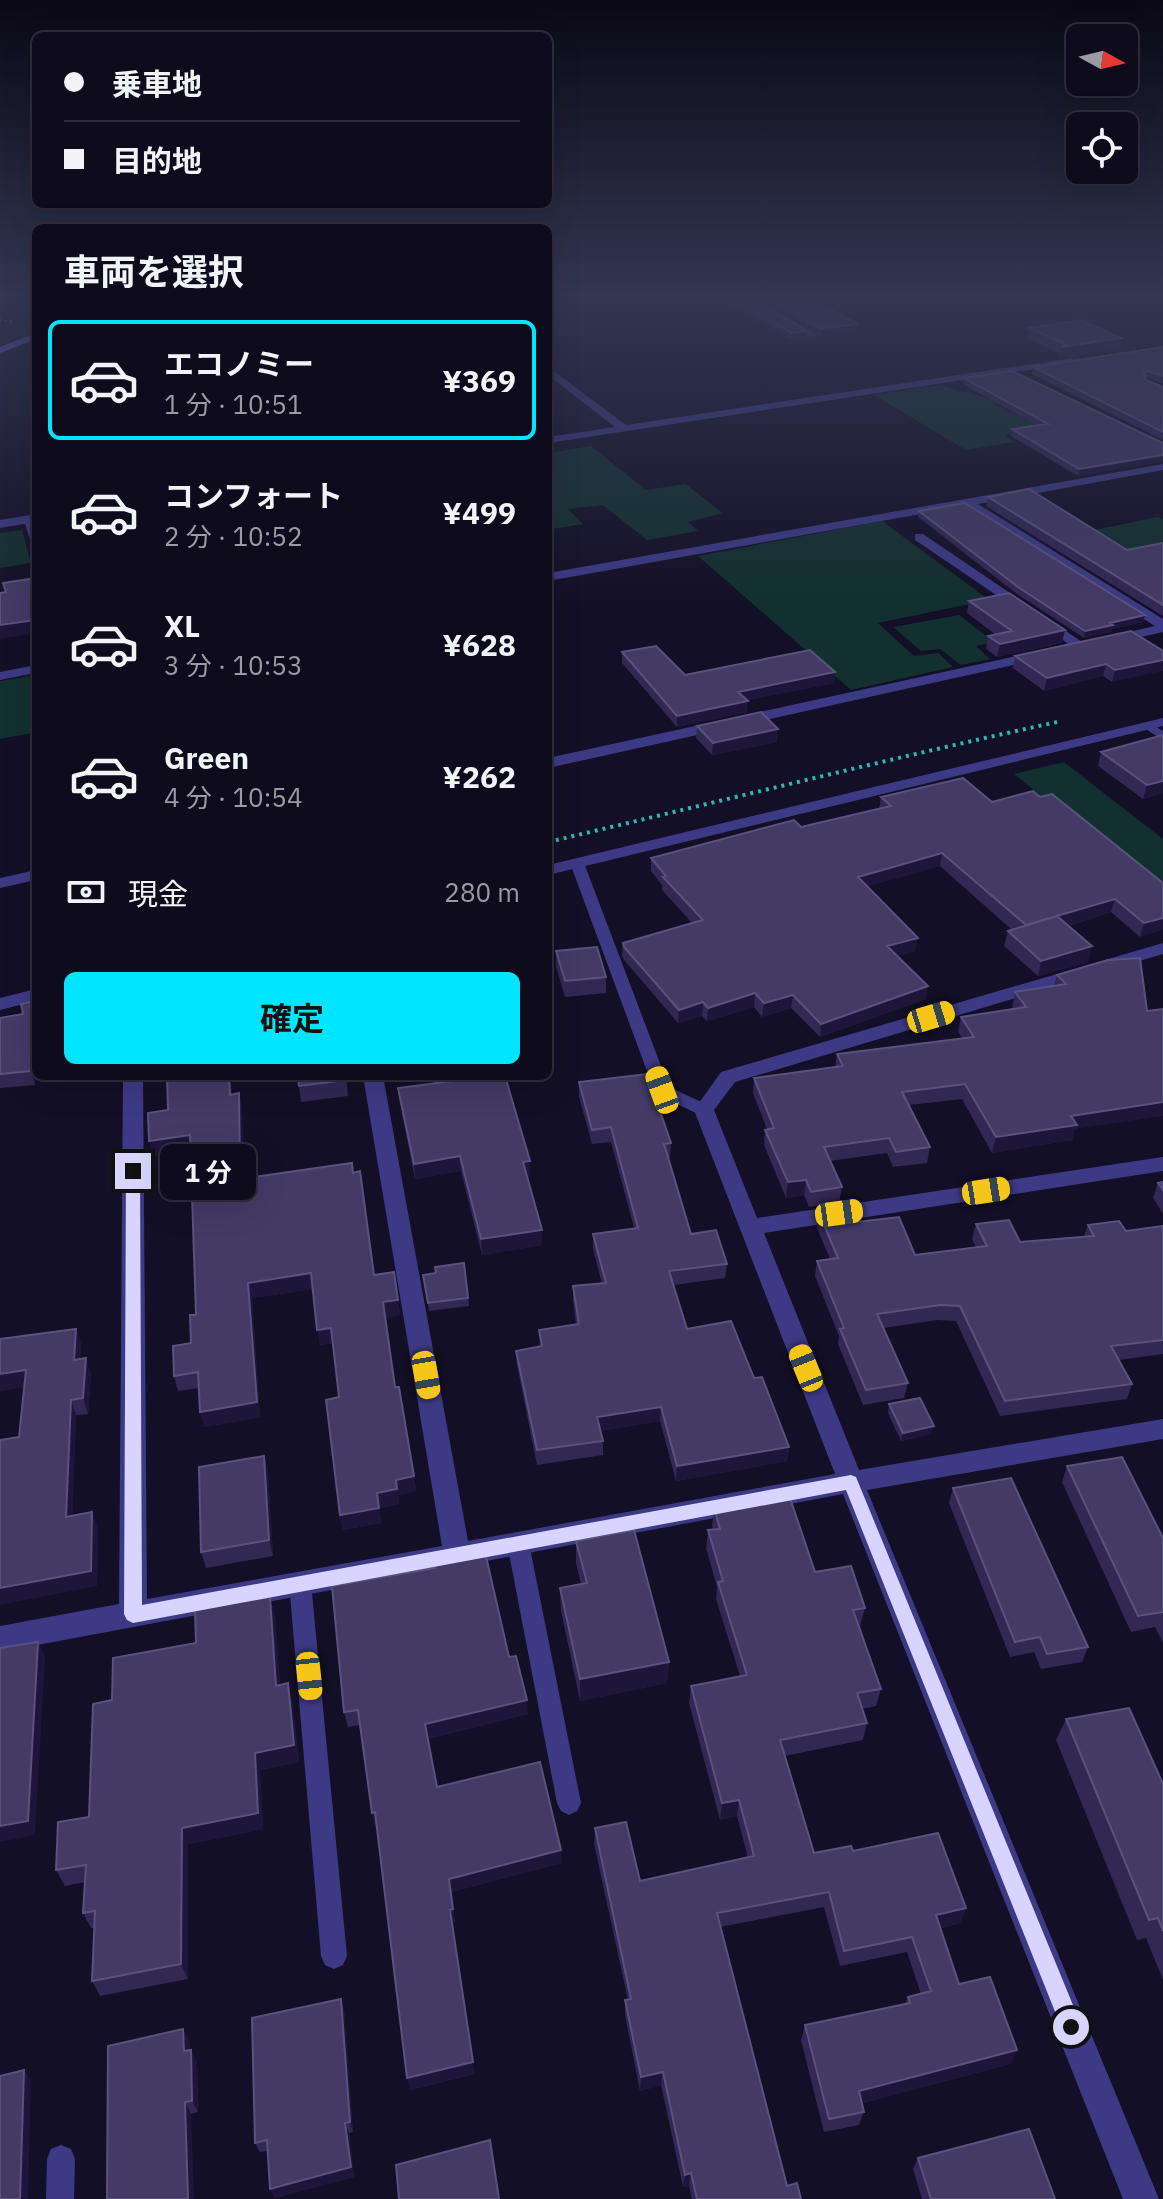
<!DOCTYPE html>
<html lang="ja">
<head>
<meta charset="utf-8">
<style>
	:root { --surface:#0e0b1c; --page:#1c1929; --text:#f1f3f6; --muted:#9b9ba3; --line:#2e2b3b; --accent:#00e5ff }
	body { margin:0; font-family:"IBM Plex Sans","Noto Sans JP",sans-serif; background:var(--page); color:var(--text); height:100vh; display:flex; flex-direction:column; font-size:30px; white-space:nowrap }
	* { box-sizing:border-box; margin:0 }
	p { font-size:26px; color:var(--muted) }
	.icon { flex:none; width:44px; height:44px; fill:none; stroke:currentColor; stroke-width:2; stroke-linecap:round; stroke-linejoin:round }
	.map { position:relative; flex:1; overflow:hidden }
	.side { position:absolute; left:32px; top:224px; width:520px; height:856px; display:flex; flex-direction:column; background:var(--surface); border-radius:12px; box-shadow:0 8px 32px #0002,0 0 0 2px var(--line) }
	.side>* { flex:none }
	.guide { position:absolute; left:32px; top:32px; width:520px; height:176px; border-radius:12px; box-shadow:0 8px 32px #0002,0 0 0 2px var(--line); display:grid; align-content:center; height:176px; padding:0 32px; background:var(--surface) }
	.needle { width:52px; rotate:98deg }
	.fabs { position:absolute; left:1066px; top:24px; display:grid; gap:16px }
	.fabs a { display:grid; place-items:center; width:72px; height:72px; border-radius:12px; background:var(--surface); box-shadow:0 8px 32px #0002,0 0 0 2px var(--line); font-size:40px }
	.end { position:absolute; width:36px; height:36px; margin:-18px; border:10px solid #d9d4ff; background:#111; box-shadow:0 0 0 4px #111 }
	.from { border-radius:50% }
	.bubble { position:absolute; height:56px; border-radius:12px; background:var(--surface); box-shadow:0 8px 32px #0002,0 0 0 2px var(--line); font-size:26px; font-weight:700; line-height:56px; text-align:center }
	.car { position:absolute; width:24px; height:48px; margin:-24px -12px; border-radius:10px; box-shadow:0 0 6px 2px #0007; background:linear-gradient(#f5c518 24%,#345 0 40%,#f5c518 0 76%,#345 0 86%,#f5c518 0) }
	.guide b { display:flex; align-items:center; gap:28px; height:76px; font-size:30px }
	.guide b+b { border-top:2px solid var(--line) }
	.guide i { width:20px; height:20px; background:var(--text) }
	ul { padding:0; list-style:none }
	li { display:flex; align-items:center; gap:24px; height:120px; margin:0 16px 12px; padding:0 16px; border:4px solid transparent; border-radius:12px }
	li div { flex:1 }
	li b { display:block; font-size:30px }
	li em { font-style:normal; font-weight:700 }
	li.selected { border-color:var(--accent) }
	li>.icon { width:72px; height:72px; stroke-width:1.5 }
	h2 { padding:0 32px; font-size:36px; line-height:96px }
	.pay { display:flex; align-items:center; gap:20px; height:88px; padding:0 32px; font-size:30px }
	.pay p { margin-inline-start:auto }
	.action { display:flex; gap:16px; margin-top:auto; padding:16px 32px }
	.action a { flex:1; height:92px; border-radius:12px; background:var(--accent); color:#111; font-size:32px; font-weight:700; line-height:92px; text-align:center }
	.map>svg:first-child { display:block }
	.green { fill:#12302f }
	.lines { fill:none; stroke-linecap:round; stroke-linejoin:round }
	.path-far1 { stroke:#2fb8b0; stroke-width:2; stroke-dasharray:2 3; stroke-linecap:butt }
	.path { stroke:#2fb8b0; stroke-width:4; stroke-dasharray:3 5; stroke-linecap:butt }
	.lane { fill:#3d3a85; fill-rule:evenodd }
	.street { fill:#3d3a85; fill-rule:evenodd }
	.secondary { fill:#6f6bff; fill-rule:evenodd }
	.wall { fill:#312854 }
	.shaded-wall { fill:#1d163a }
	.building { fill:#433a66; stroke:#5a527e; stroke-width:2 }
	.route { fill:#d9d4ff }
</style>
</head>
<body>
<div class="map">
<svg width="1163" height="2199" viewBox="0 0 1163 2199">
	<rect width="100%" height="100%" fill="#130f26"/>
	<path class="green" d="M939,385L1001,402L995,404L1042,428L1005,435L1014,442L966,450L874,395Z
		M591,446L646,490L686,484L722,513L688,522L698,531L647,540L603,505L568,509L583,524L551,529L548,526V453Z
		M1158,517L1163,520V544L1139,563L1089,531Z
		M882,521L989,600L878,623L914,656L938,653L953,667L851,690L698,556Z
		M22,530L31,563L0,568V533Z
		M959,615L994,642L976,646L990,659L961,665L940,649L921,651L893,627Z
		M36,675V732L0,739V681Z
		M1064,762L1163,839V890L1159,892L1014,774Z"/>
	<g class="lines">
		<path class="path-far1" d="M0,320L15,322"/>
		<path class="path" d="M548,842C718,802 887,759 1057,722"/>
		<path class="lane" d="M23,518L31,520L36,532V545L31,542Z
			M1148,722L1163,731V740L1144,728V724Z
			M577,859L584,863L669,1087L710,1106L712,1110L710,1114H698L656,1094L654,1090L570,863Z
			M518,1534L525,1536L529,1543L581,1803L577,1811L569,1815L561,1811L557,1803L507,1543L511,1536Z
			M300,1573L308,1576L311,1583L347,1956L343,1965L334,1969L325,1965L321,1956L289,1583L292,1576Z
			M61,2145L71,2149L75,2159L74,2199H46L47,2159L51,2149Z"/>
		<path class="street" d="M743,297H753L818,335L810,337Z
			M1072,358L1075,363L548,443V437L615,427L548,375V367L626,425Z
			M1163,464V470L978,504L1163,619V632L1111,644L1104,640L1106,637L1155,626L965,506L548,581V573Z
			M36,514V522L0,528V520Z
			M915,534H923L1088,646L1076,649L915,540Z
			M1040,651L1045,652V658L548,768V758Z
			M36,665V673L0,680V672Z
			M1163,718V726L548,875V865Z
			M36,870V880L0,888V878Z
			M1163,943V954L735,1082L714,1110L757,1218L1163,1157V1171L764,1233L859,1470L1163,1419V1439L867,1490L1159,2199H1123L843,1494L0,1652V1626L119,1604L123,1076H143L147,1599L442,1546L363,1076H383L468,1541L835,1474L694,1110L721,1072Z
			M36,989V1001L0,1010V998Z"/>
		<path class="secondary" d="M36,333V339L0,353V347Z"/>
	</g>
	<path class="wall" d="M714,297H747L806,331L805,338L792,339Z
		M758,297H807L858,324L857,330L821,335Z
		M1029,328L1121,338L1119,349L1059,358V353L1027,338Z
		M1163,347V383L1147,377L1146,378V380L1163,387V440L1032,374L1033,367Z
		M964,378L1163,443L1078,476L1011,436L1012,429L1037,426L963,384Z
		M988,497L1127,550L1163,543V616L986,506Z
		M919,511L1145,615L1143,622L1112,629V632L1084,638L1017,594L918,517Z
		M969,601L1062,643L997,657L986,649L988,636L996,635L967,613Z
		M1163,651L1112,682L1103,676L1044,691L1013,668L1015,656Z
		M622,652L685,675L835,672L834,683L747,700V712L677,727L622,663Z
		M697,726L777,742L712,755L696,738Z
		M1163,735V793L1143,799L1098,766L1101,752Z
		M881,797L992,802L1163,883L1140,937L1111,912L1068,926L1088,962L1038,976L1004,946L1008,931L1012,930L940,866L867,886L915,951L898,956L926,999L820,1037L791,1008L762,1017L754,1007L707,1021L702,1016L678,1023L624,960L622,956L623,943L692,923L662,890V885L651,871V858L801,827L879,809Z
		M556,951L606,977V993L565,997L556,967Z
		M1108,960L1072,1140L992,1153L962,1099L909,1105L930,1147L927,1163L893,1167L887,1153L830,1161L842,1187L839,1203L809,1207L804,1195L786,1198L764,1145L765,1130L767,1129L753,1093L754,1078L835,1067L837,1054L963,1039L958,1032L961,1017L1014,1009L1012,1007L1015,992L1054,986L1057,975Z
		M36,1001L35,1085L0,1088V1092V1018L23,1014Z
		M346,1076L348,1096L301,1102L299,1086Z
		M579,1082L671,1143L670,1158H668L691,1234L727,1264L725,1278L674,1285L687,1329L754,1378L789,1447L787,1461L676,1481L660,1421L601,1431L603,1441V1455L537,1465L517,1365L516,1351L540,1347L539,1330L576,1324L573,1301V1286L602,1284L593,1249V1234L634,1228L611,1142L592,1144L579,1097Z
		M398,1088L530,1176L527,1177L542,1245L482,1255L461,1171L415,1179L400,1103Z
		M239,1093L242,1109L243,1179L353,1173L374,1275L398,1300L400,1315L385,1318L395,1387L414,1476L416,1491L398,1495L399,1504L379,1508L381,1523L343,1530L340,1515L339,1397L333,1343L320,1345L313,1289L252,1298L260,1417L204,1427L199,1388L178,1391L174,1376L191,1343L196,1315L191,1150L152,1156L168,1110Z
		M1163,1182V1214L1153,1198L1158,1183Z
		M819,1213L857,1222L915,1255L976,1247L972,1239L976,1224L1020,1242L1084,1236L1088,1225L1126,1231L1163,1226V1354L1119,1360L1132,1384L1127,1399L1000,1416L956,1321L937,1320L883,1328L908,1383L904,1398L863,1405L838,1344L839,1336L815,1276L817,1261L830,1259L817,1228Z
		M436,1273L468,1298L469,1306L429,1311L423,1275Z
		M76,1329L81,1344L80,1359L91,1374L88,1414L76,1415L72,1516L98,1528L97,1586L19,1437L24,1387L0,1391V1339Z
		M889,1404L934,1426L931,1434L901,1441L888,1413Z
		M264,1456L268,1472L273,1556L206,1568L201,1552Z
		M1067,1466L1163,1538V1643L1155,1627L1131,1632L1062,1482Z
		M953,1488L1088,1647L1082,1662L1041,1669L1034,1652L1010,1657L949,1503Z
		M714,1508L815,1572L865,1608L860,1626H859L881,1689L876,1706L862,1709L867,1723L863,1740L785,1756L814,1853L853,1851L966,1908L960,1923L941,1928L959,1984L1017,2050L1010,2064L862,2103L864,2112L859,2125L824,2132L801,2040L805,2025L905,2004L908,1997L921,1994L907,1952L840,1966L824,1907L720,1927L787,2186L801,2199H692L689,2186L683,2187L661,2085L640,2091L625,2015V2000H628L594,1844L595,1828L640,1881L748,1858L737,1816L720,1820L689,1703L691,1686L740,1676L716,1599L717,1587L706,1548L708,1530L713,1529L712,1526Z
		M576,1541L669,1662L667,1683L580,1701L561,1611L560,1588L581,1584L576,1563Z
		M275,1615L280,1685L292,1701L299,1762L260,1770L263,1829L188,1844V1979L100,1996L92,1981L94,1928H91L83,1913L85,1882L65,1886L56,1870L89,1817L112,1700L196,1643Z
		M509,1657L528,1714L428,1739L437,1787L562,1863L451,1892L455,1922L452,1923L474,2074L410,2090L377,1827H375L360,1725L348,1727L344,1712Z
		M1066,1719L1163,1784V1980L1146,1938L1137,1940L1056,1740Z
		M341,1999L344,2010L353,2132L349,2133L354,2177L274,2198L267,2151L260,2152L255,2143Z
		M183,2029L189,2041L190,2050L197,2062L198,2112L191,2114L107,2199Z
		M918,2158L1055,2199H922L913,2169Z"/>
	<path class="shaded-wall" d="M858,324L857,330L821,335V329Z
		M806,331L805,338L792,339V333Z
		M1121,338L1119,349L1059,358L1061,347Z
		M1163,455V462L1078,476L1079,469Z
		M1145,615L1143,622L1112,629V632L1084,638L1085,631L1110,623Z
		M36,619V633L0,639V625Z
		M1065,630L1062,643L997,657L1000,644Z
		M1163,660V671L1112,682L1115,670Z
		M1106,664L1103,676L1044,691L1047,678Z
		M835,672L834,683L737,702L738,692Z
		M748,701L747,712L677,727V716Z
		M778,729L777,742L712,755L713,743Z
		M1163,781V793L1143,799L1147,785Z
		M942,853L940,866L856,890L858,877Z
		M1115,899L1111,912L1024,939L1027,926Z
		M1163,918V930L1140,937L1144,923Z
		M918,938L915,951L885,960L887,946Z
		M1092,946L1088,962L1038,976L1041,961Z
		M928,986L926,999L820,1037L821,1024Z
		M755,993L754,1007L707,1021L708,1008Z
		M793,995L791,1008L762,1017L764,1003Z
		M703,1002L702,1016L678,1023L679,1010Z
		M32,1062L36,1076L35,1085L31,1071Z
		M229,1076H231L233,1110L230,1095Z
		M239,1093L242,1109L244,1195L240,1179Z
		M1163,1102V1116L1075,1129L1072,1140L992,1153L996,1137L1071,1116Z
		M190,1135L194,1150L152,1156L149,1141Z
		M460,1156L461,1171L415,1179L414,1164Z
		M530,1161V1176L523,1177V1162Z
		M806,1180L804,1195L786,1198L788,1182Z
		M542,1230V1245L482,1255L481,1239Z
		M311,1273L313,1289L252,1298L260,1417L204,1427L200,1412L248,1283Z
		M398,1300L400,1315L385,1318L383,1302Z
		M331,1328L334,1343L320,1345L317,1330Z
		M76,1329L81,1344L79,1375L74,1360Z
		M86,1358L91,1374L88,1414L83,1398Z
		M26,1370L32,1386L0,1391V1374Z
		M71,1400L76,1415L72,1532L66,1517Z
		M661,1407L660,1421L597,1432V1417Z
		M934,1426L931,1434L901,1441L903,1433Z
		M789,1447L787,1461L676,1481L677,1466Z
		M264,1456L268,1472L273,1556L269,1540Z
		M414,1476L416,1491L398,1495L399,1504L379,1508L381,1523L343,1530L340,1515L396,1480Z
		M92,1512L98,1528L97,1586L0,1605V1588Z
		M270,1597L275,1615L281,1703L276,1686Z
		M38,1642L45,1657L35,1835L0,1842V1826Z
		M669,1662L667,1683L580,1701V1679Z
		M288,1683L292,1701L299,1762L260,1770L263,1829L188,1844V1979L181,1964L182,1828L255,1753Z
		M527,1700L528,1714L427,1739L425,1724Z
		M739,1800L737,1816L720,1820L722,1803Z
		M375,1812L378,1827H375L372,1813Z
		M561,1850L562,1863L451,1892L449,1879Z
		M966,1908L960,1923L931,1930L936,1915Z
		M453,1909L455,1922L452,1923L450,1910Z
		M341,1999L344,2010L353,2132L350,2122Z
		M183,2029L189,2041L190,2063L184,2051Z
		M191,2050L197,2062L198,2112L192,2101Z
		M1017,2050L1010,2064L854,2105L859,2091Z
		M473,2062L474,2074L410,2090L407,2078Z
		M24,2070L31,2080L28,2199H20Z
		M663,2072L661,2085L640,2091L641,2077Z
		M185,2102L191,2114L194,2199H188Z
		M345,2123L349,2133L354,2177L274,2198L270,2189Z
		M691,2173L689,2186L683,2187L685,2175Z"/>
	<path class="building" d="M725,297H747L806,331L792,333Z
		M768,297H807L858,324L821,329Z
		M1081,320L1121,338L1061,347L1067,345L1029,328Z
		M1163,347V376L1148,371L1144,373L1146,380L1163,387V432L1033,367Z
		M1012,371L1163,443V455L1079,469L1012,429L1048,424L964,378Z
		M1029,489L1127,550L1163,543V605L988,497Z
		M965,503L1145,615L1110,623L1113,625L1085,631L1018,587L919,511Z
		M36,578V620L0,625V593L6,592L3,583Z
		M1009,593L1065,630L1000,644L988,636L1012,631L969,601Z
		M1131,631L1163,651V660L1115,670L1106,664L1047,678L1015,656Z
		M656,646L685,675L810,650L835,672L738,692L748,701L677,716L622,652Z
		M761,712L778,729L713,743L697,726Z
		M1163,735V781L1147,785L1101,752Z
		M963,778L992,802L1033,791L1040,797L1052,794L1163,883V918L1144,923L1115,899L1026,925L942,853L858,877L918,938L887,946L928,986L821,1024L793,995L764,1003L755,993L708,1008L703,1002L679,1010L624,947L623,943L703,920L663,877L666,876L651,858L794,820L801,827L891,806L881,797Z
		M1057,916L1092,946L1041,961L1008,931Z
		M597,947L606,977L565,981L556,951Z
		M1140,958L1147,1011L1163,1009V1102L1071,1116L1077,1125L996,1137L965,1084L902,1092L930,1147L896,1152L889,1138L824,1147L842,1187L811,1192L806,1180L788,1182L765,1130L774,1128L754,1078L843,1066L837,1054L974,1037L961,1017L1026,1007L1015,992L1066,984L1057,975L1108,960Z
		M36,1001V1062H32L31,1071L0,1074V1018L23,1014L21,1004Z
		M647,1074L671,1143L664,1144L691,1234L716,1230L727,1264L669,1271L687,1329L731,1321L754,1378L762,1377L789,1447L677,1466L661,1407L597,1417L603,1441L537,1450L516,1351L542,1346L539,1330L579,1324L573,1286L606,1283L593,1234L638,1228L611,1127L592,1130L579,1082Z
		M167,1076H229L230,1095L239,1093L240,1179L352,1163L353,1173L360,1171L374,1275L394,1272L398,1300L383,1302L395,1387H399L414,1476L396,1480L397,1489L377,1493L379,1508L340,1515L326,1400L339,1397L331,1328L317,1330L311,1273L248,1283L257,1402L200,1412L198,1372L174,1376L173,1346L191,1343L190,1315H196L190,1135L149,1141L148,1113L168,1110Z
		M298,1076H346V1080L299,1086Z
		M491,1076H505L530,1161L523,1162L542,1230L481,1239L460,1156L414,1164L398,1088Z
		M1163,1182V1190L1158,1183Z
		M851,1208L857,1222L899,1217L915,1255L987,1246L976,1224L1009,1220L1020,1242L1094,1236L1088,1225L1119,1221L1126,1231L1163,1226V1340L1111,1346L1132,1384L1005,1401L960,1306L940,1305L877,1314L908,1383L866,1390L840,1329L844,1328L817,1261L838,1258L819,1213Z
		M464,1263L468,1298L428,1303L423,1275L436,1273L435,1267Z
		M76,1329L74,1360L86,1358L83,1398L71,1400L66,1517L92,1512L91,1571L0,1588V1440L19,1437L26,1370L0,1374V1339Z
		M920,1398L934,1426L903,1433L889,1404Z
		M264,1456L269,1540L201,1552L199,1467Z
		M1122,1457L1163,1538V1613V1612L1138,1616L1067,1466Z
		M1011,1478L1088,1647L1047,1654L1040,1637L1015,1642L953,1488Z
		M789,1495L815,1572L851,1566L865,1608L853,1610L881,1689L857,1693L867,1723L780,1740L814,1853L851,1846L853,1851L938,1833L966,1908L936,1915L959,1984L990,1977L1017,2050L859,2091L864,2112L829,2119L805,2025L910,2003L908,1997L931,1991L912,1937L844,1951L829,1892L717,1913L787,2186L797,2183L801,2199H697L691,2173L685,2175L663,2072L641,2077L625,2000L631,1999L595,1828L626,1822L640,1881L754,1856L739,1800L722,1803L691,1686L747,1675L718,1582L723,1581L708,1530L720,1529L714,1508Z
		M634,1530L669,1662L580,1679L560,1588L587,1583L576,1541Z
		M485,1552L509,1657L516,1656L527,1700L425,1724L437,1787L540,1762L561,1850L449,1879L453,1909L450,1910L473,2062L407,2078L375,1812L372,1813L358,1710L344,1712L332,1586L435,1568L434,1564Z
		M270,1597L276,1686L288,1683L294,1745L255,1753L258,1813L182,1828L181,1964L92,1981L95,1911L83,1913L86,1865L56,1870L58,1822L89,1817L93,1704L112,1700L113,1658L196,1643L195,1610Z
		M38,1642L28,1821L0,1826V1648Z
		M1129,1708L1163,1784V1931L1158,1918L1149,1920L1066,1719Z
		M341,1999L350,2122L345,2123L351,2167L270,2189L267,2140L255,2143L252,2018Z
		M183,2029L184,2051L191,2050L192,2101L185,2102L188,2199H107L108,2046Z
		M24,2070L20,2199H0V2076Z
		M1029,2129L1055,2199H931L918,2158Z
		M490,2140L499,2199H399L396,2165Z"/>
	<linearGradient id="sky" x2="0" y2="1"><stop stop-color="#0a0815"/><stop offset="0.49" stop-color="#333752"/><stop offset="1" stop-color="#333752" stop-opacity="0"/></linearGradient>
	<rect width="1163" height="605" fill="url(#sky)"/>
	<path class="route" d="M133,1166L140,1171L142,1605L851,1475L856,1477L1082,2027L1079,2034L1071,2038L1064,2034L846,1490L133,1623L127,1620L124,1614L126,1171Z"/>
</svg>
<div class="fabs">
<a><svg class="needle" viewBox="-14 -14 28 28"><path d="M0-13l5 13h-10z" fill="#e53935"/><path d="M0 13l5-13h-10z" fill="#9b9ba3"/></svg></a>
<a><svg class="icon" aria-label="locate" viewBox="0 0 24 24"><circle cx="12" cy="12" r="6"/><path d="M12 2v4M12 18v4M2 12h4M18 12h4"/></svg></a>
</div>
<i class="end from" style="left:1071px;top:2027px"></i>
<i class="end" style="left:133px;top:1171px"></i>
<div class="bubble" style="left:160px;top:1144px;width:96px">1 分</div>
<i class="car" style="left:931px;top:1017px;rotate:73deg"></i>
<i class="car" style="left:662px;top:1090px;rotate:340deg"></i>
<i class="car" style="left:986px;top:1191px;rotate:81deg"></i>
<i class="car" style="left:839px;top:1213px;rotate:82deg"></i>
<i class="car" style="left:806px;top:1368px;rotate:338deg"></i>
<i class="car" style="left:426px;top:1375px;rotate:170deg"></i>
<i class="car" style="left:309px;top:1676px;rotate:174deg"></i>
<div class="guide">
<b><i class="from"></i>乗車地</b>
<b><i></i>目的地</b>
</div>
<section class="side">
<h2>車両を選択</h2>
<ul>
<li class="selected"><svg class="icon" aria-label="car" viewBox="0 0 24 24"><path d="M5 17H2v-5l4-1 3-4h7l3 4 3 1v5h-3M9 17h6M6 11h13"/><circle cx="7" cy="17" r="2"/><circle cx="17" cy="17" r="2"/></svg><div><b>エコノミー</b><p>1 分 · 10:51</p></div><em>¥369</em></li>
<li><svg class="icon" aria-label="car" viewBox="0 0 24 24"><path d="M5 17H2v-5l4-1 3-4h7l3 4 3 1v5h-3M9 17h6M6 11h13"/><circle cx="7" cy="17" r="2"/><circle cx="17" cy="17" r="2"/></svg><div><b>コンフォート</b><p>2 分 · 10:52</p></div><em>¥499</em></li>
<li><svg class="icon" aria-label="car" viewBox="0 0 24 24"><path d="M5 17H2v-5l4-1 3-4h7l3 4 3 1v5h-3M9 17h6M6 11h13"/><circle cx="7" cy="17" r="2"/><circle cx="17" cy="17" r="2"/></svg><div><b>XL</b><p>3 分 · 10:53</p></div><em>¥628</em></li>
<li><svg class="icon" aria-label="car" viewBox="0 0 24 24"><path d="M5 17H2v-5l4-1 3-4h7l3 4 3 1v5h-3M9 17h6M6 11h13"/><circle cx="7" cy="17" r="2"/><circle cx="17" cy="17" r="2"/></svg><div><b>Green</b><p>4 分 · 10:54</p></div><em>¥262</em></li>
</ul>
<div class="pay"><svg class="icon" aria-label="cash" viewBox="0 0 24 24"><path d="M3 7h18v10H3z"/><circle cx="12" cy="12" r="2"/></svg>現金<p>280 m</p></div>
<div class="action"><a>確定</a></div>
</section>
</div>
</body>
</html>
